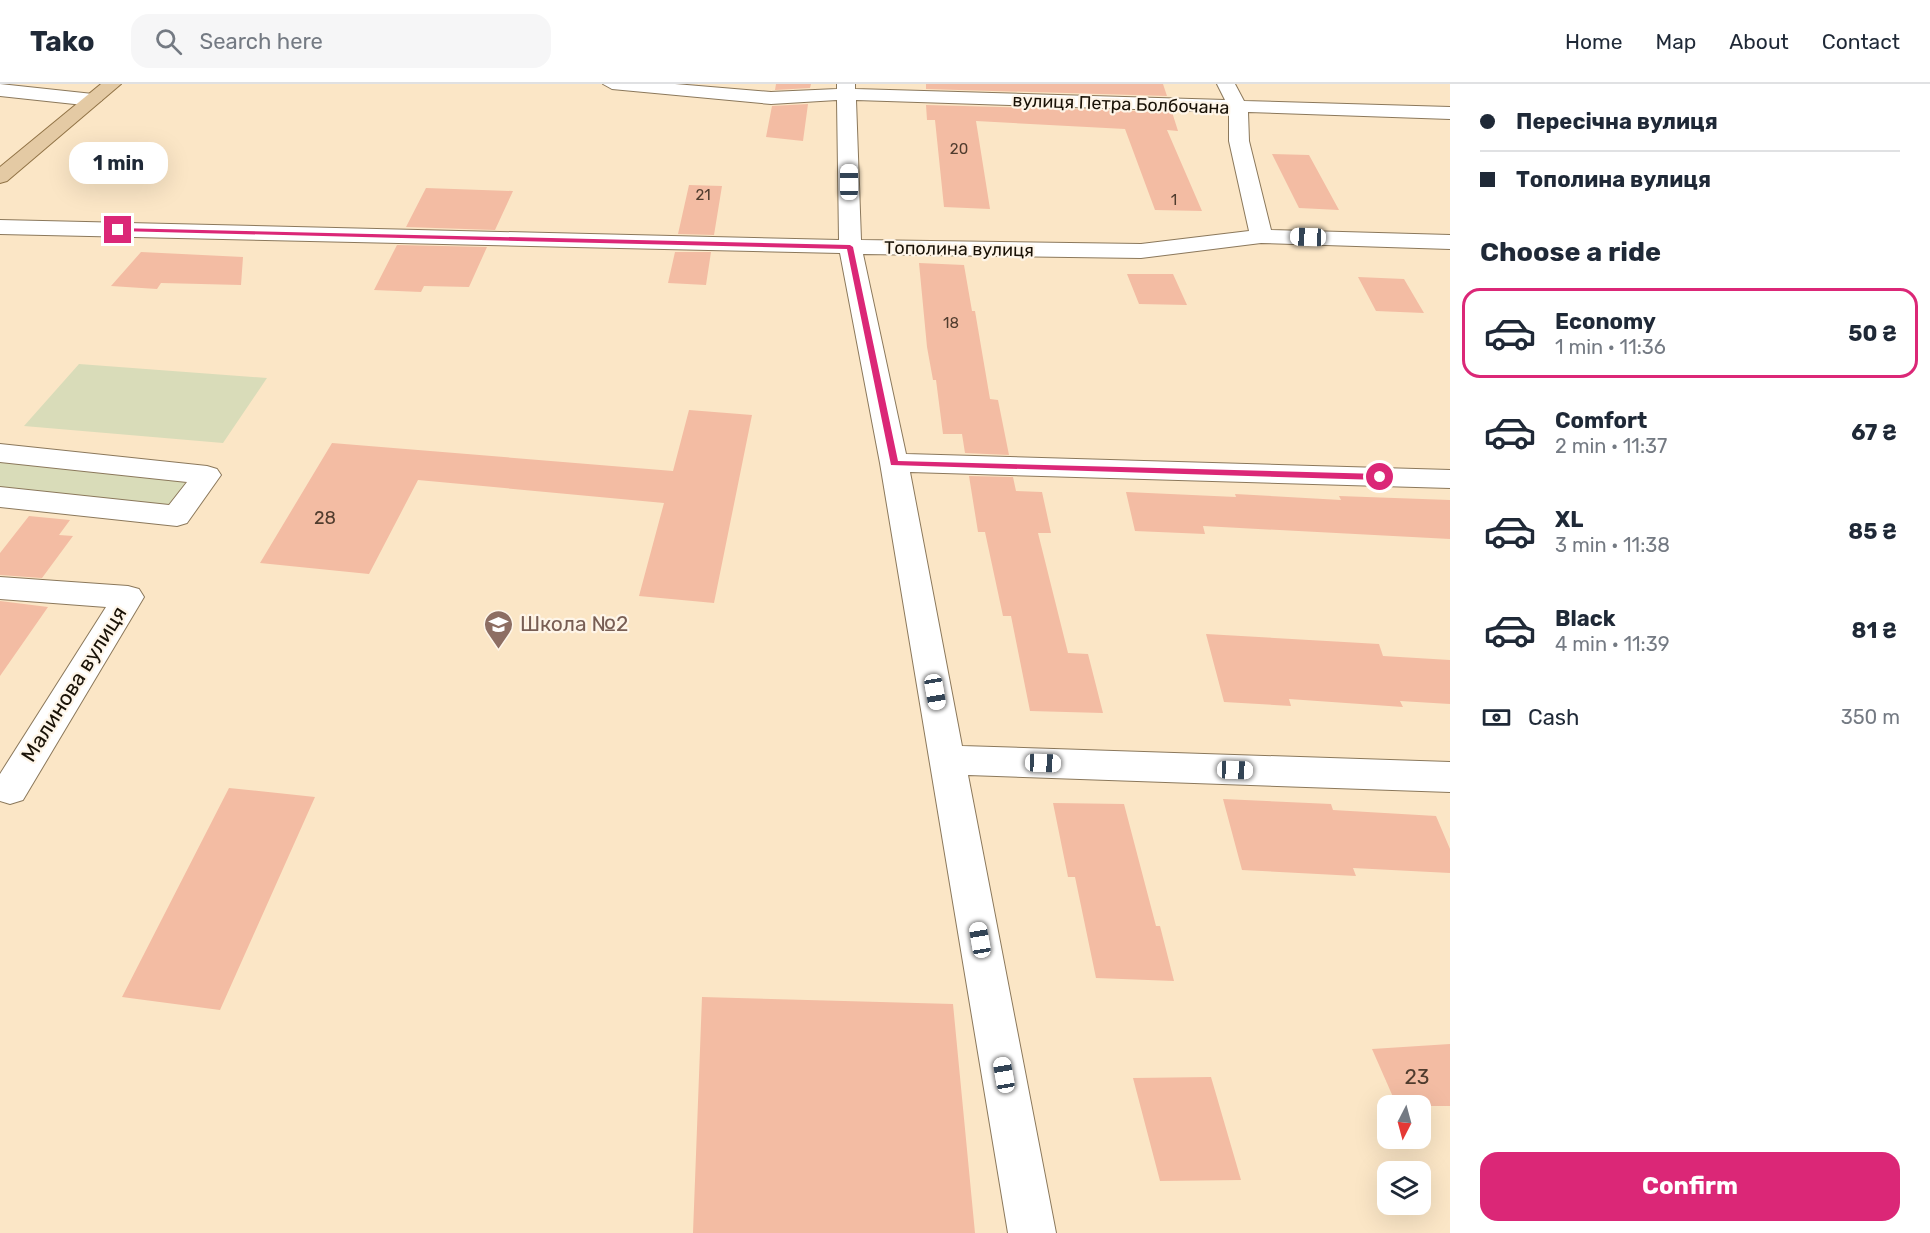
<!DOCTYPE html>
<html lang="en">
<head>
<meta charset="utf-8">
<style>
	:root { --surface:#fff; --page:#f6f6f7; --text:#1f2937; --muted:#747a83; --line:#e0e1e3; --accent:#db2777 }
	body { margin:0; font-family:Rubik,sans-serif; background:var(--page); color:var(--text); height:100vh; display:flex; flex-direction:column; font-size:22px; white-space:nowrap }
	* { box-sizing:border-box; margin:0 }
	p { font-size:20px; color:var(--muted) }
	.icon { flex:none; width:33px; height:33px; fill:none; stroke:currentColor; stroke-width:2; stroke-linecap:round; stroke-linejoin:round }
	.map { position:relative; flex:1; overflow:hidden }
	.details { display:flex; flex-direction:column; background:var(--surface); width:480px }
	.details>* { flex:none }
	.guide { display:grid; align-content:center; height:132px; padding:0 30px; background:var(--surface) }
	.needle { width:39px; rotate:186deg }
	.fabs { position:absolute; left:1377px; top:1011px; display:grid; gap:12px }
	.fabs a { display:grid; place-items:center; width:54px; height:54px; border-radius:12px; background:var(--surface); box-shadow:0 6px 24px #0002; font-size:30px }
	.end { position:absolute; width:27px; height:27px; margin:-14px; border:8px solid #db2777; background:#fff; box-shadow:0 0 0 3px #fff }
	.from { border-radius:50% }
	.bubble { position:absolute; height:42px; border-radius:18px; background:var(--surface); box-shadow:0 6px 24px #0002; font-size:20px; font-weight:700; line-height:42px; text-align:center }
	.car { position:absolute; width:18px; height:36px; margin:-18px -9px; border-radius:8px; box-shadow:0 0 4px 2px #0007; background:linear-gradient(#fff 24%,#345 0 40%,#fff 0 76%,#345 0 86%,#fff 0) }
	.guide b { display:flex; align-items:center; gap:21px; height:57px; font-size:22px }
	.guide b+b { border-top:2px solid var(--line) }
	.guide i { width:15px; height:15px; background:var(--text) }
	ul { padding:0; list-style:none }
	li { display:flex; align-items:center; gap:18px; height:90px; margin:0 12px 9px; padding:0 18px; border:3px solid transparent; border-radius:18px }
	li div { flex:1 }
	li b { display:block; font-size:22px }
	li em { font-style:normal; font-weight:700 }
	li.selected { border-color:var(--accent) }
	li>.icon { width:54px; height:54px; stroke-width:1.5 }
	h2 { padding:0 30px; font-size:27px; line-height:72px }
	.pay { display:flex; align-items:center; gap:15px; height:66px; padding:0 30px; font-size:22px }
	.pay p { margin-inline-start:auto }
	.primary-button { display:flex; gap:12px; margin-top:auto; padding:12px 30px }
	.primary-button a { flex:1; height:69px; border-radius:18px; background:var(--accent); color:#fff; font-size:24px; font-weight:700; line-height:69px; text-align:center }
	header { display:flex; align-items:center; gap:36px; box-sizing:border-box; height:84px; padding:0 30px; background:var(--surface); border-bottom:2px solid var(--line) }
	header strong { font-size:28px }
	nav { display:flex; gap:33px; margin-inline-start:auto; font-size:21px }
	.search { width:420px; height:54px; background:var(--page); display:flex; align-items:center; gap:15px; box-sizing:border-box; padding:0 21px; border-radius:18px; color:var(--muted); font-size:22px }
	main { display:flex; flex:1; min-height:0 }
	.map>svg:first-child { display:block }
	.green { fill:#d9dcb9 }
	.building { fill:#f3bca3 }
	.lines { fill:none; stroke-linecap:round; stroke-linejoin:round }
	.minor-casing { stroke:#8b785b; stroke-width:2 }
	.major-casing { stroke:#917346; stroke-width:2 }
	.minor { fill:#fff; fill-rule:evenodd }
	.major { fill:#e4caa4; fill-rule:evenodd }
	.route { fill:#db2777 }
	.labels { text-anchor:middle; stroke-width:4.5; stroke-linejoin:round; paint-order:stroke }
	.far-number-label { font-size:15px; fill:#503c2e }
	.far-street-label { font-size:18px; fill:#191207; stroke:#fef5e8 }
	.number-label { font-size:18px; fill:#503c2e }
	.education-label { font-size:21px; fill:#785e54; stroke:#fef5e8; text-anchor:start }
	.street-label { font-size:21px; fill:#191207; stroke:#fef5e8 }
	.near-number-label { font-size:21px; fill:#503c2e }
</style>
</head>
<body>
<header>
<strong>Tako</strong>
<div class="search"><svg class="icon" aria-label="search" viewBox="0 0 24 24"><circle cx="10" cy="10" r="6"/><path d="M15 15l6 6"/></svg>Search here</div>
<nav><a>Home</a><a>Map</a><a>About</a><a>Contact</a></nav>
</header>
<main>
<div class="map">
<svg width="1450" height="1149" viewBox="0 0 1450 1149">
	<rect width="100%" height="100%" fill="#fbe6c6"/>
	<path class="green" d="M79,280L267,294L223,359L24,342Z
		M0,376L188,396L169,422L0,404Z"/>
	<path class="building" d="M776,0H811L810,4L775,6Z
		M926,0H1163L1167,12L926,5Z
		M808,20L803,57L766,53L772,22Z
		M926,21L1172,28L1178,47L1167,46L1202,127L1155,126L1125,45L976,37L990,125L944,123L935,36H927Z
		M1272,70L1309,71L1339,126L1299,124Z
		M689,101L722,102L714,151L678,150Z
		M426,104L513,107L495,146L406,143Z
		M397,161L487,163L469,203L424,202L421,208L374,206Z
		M141,168L243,173L241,201L161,199L157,205L111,202Z
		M675,168H711L706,201L668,199Z
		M919,179L964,181L972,227H975L990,315L998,316L1009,371L965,369L962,350H943L936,296H933L927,263Z
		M1127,190H1173L1187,221L1139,220Z
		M1358,193L1404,195L1424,229L1376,227Z
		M689,326L752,331L714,519L639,512L664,419L418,396L369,490L260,479L332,359L673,387Z
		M969,392L1013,393L1016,407L1042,408L1051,449H1038L1068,569L1088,570L1103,629L1030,627L1011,532H1003L985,448H978Z
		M1126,408L1236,413L1235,410L1341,416L1339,412L1450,416V455L1203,442L1205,450L1135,447Z
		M29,432L70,436L59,451L73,452L42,494L0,491V469Z
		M0,517L48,523L0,592Z
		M1206,550L1379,560L1383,572L1450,576V620L1400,617L1403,623L1289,615L1291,622L1224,618Z
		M229,704L315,713L220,926L122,913Z
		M1223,715L1331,720L1333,726L1436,732L1450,765V789L1353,784L1356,792L1242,786Z
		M1053,719L1124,720L1156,842H1160L1174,897L1096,894L1075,793H1068Z
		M702,913L953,920L975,1149H693Z
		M1450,960V1022H1397L1372,965Z
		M1211,993L1241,1096L1160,1097L1133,994Z"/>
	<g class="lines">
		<defs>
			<path id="minor" d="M0,0L93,10L102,16L93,22L0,12Z
				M603,0H675L771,8L837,5V0H855V5L1225,16L1217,0H1235L1244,17L1450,23V35L1248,28L1249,57L1271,146L1450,151V165L1261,159L1141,174L863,170L906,370L1450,386V404L910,388L962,662L1450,678V708L968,691L1056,1149H1008L880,379L840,169L0,150V136L839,156L837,16L771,20L612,5ZM856,16L1229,28V57L1249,147L1141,160L861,156Z
				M0,360L207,382L217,385L221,391L187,439L177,442L0,423V403L169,421L187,398L0,378Z
				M0,493L128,502L139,505L144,513L23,716L10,720L0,717V690L106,523L0,515Z"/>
			<path id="major" d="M101,0H121L7,97L0,99V83Z"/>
		</defs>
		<use href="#minor" class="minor-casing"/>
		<use href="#major" class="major-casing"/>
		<use href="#minor" class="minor"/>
		<use href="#major" class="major"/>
	</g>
	<path class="route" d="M116,144L850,161L853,163L898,377L1380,390L1385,393L1380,396L891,381L847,165L118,147Z"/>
	<defs>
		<symbol id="school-pin" viewBox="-11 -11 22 30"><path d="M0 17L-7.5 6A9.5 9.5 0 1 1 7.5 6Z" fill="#8d6e63" stroke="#fef5e8"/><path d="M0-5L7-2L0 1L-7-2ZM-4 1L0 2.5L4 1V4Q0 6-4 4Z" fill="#fff"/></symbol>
	</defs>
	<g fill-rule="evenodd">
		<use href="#school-pin" x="482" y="524" width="33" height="45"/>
	</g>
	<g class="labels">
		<g class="far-number-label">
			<text x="959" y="70">20</text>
			<text x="703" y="116">21</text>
			<text x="1174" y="121">1</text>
			<text x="951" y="244">18</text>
		</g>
		<g class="far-street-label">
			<text transform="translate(1121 20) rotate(2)" y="6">вулиця Петра Болбочана</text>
			<text transform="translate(959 165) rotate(1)" y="6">Тополина вулиця</text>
		</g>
		<g class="number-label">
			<text x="325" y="440">28</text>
		</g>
		<g class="education-label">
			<text x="520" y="547">Школа №2</text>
		</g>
		<g class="street-label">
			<text transform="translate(74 600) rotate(-58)" y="7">Малинова вулиця</text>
		</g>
		<g class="near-number-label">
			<text x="1417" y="1000">23</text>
		</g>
	</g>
</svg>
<div class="fabs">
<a><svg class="needle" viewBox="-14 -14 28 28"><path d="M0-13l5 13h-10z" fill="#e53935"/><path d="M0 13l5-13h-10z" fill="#747a83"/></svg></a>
<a><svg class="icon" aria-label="layers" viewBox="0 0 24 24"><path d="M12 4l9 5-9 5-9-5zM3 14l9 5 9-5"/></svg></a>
</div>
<i class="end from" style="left:1380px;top:393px"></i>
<i class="end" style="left:118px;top:146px"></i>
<div class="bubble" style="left:69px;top:58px;width:99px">1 min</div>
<i class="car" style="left:849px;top:98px;rotate:0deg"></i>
<i class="car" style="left:1308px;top:153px;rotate:272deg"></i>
<i class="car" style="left:935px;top:608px;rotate:170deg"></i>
<i class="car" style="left:1043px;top:679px;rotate:92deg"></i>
<i class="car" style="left:1235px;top:686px;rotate:92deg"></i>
<i class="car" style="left:980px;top:856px;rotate:350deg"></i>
<i class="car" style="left:1004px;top:991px;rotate:350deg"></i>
</div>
<section class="details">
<div class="guide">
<b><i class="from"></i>Пересічна вулиця</b>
<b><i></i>Тополина вулиця</b>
</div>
<h2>Choose a ride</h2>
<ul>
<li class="selected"><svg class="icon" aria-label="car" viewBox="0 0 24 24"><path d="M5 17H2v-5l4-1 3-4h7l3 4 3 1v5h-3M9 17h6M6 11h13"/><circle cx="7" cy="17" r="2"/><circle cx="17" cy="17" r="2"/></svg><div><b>Economy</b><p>1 min · 11:36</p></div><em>50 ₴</em></li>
<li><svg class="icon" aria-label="car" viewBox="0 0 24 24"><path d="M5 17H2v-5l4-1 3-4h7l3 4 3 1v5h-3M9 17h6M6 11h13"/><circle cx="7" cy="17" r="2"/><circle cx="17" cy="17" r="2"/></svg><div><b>Comfort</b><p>2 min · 11:37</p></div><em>67 ₴</em></li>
<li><svg class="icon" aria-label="car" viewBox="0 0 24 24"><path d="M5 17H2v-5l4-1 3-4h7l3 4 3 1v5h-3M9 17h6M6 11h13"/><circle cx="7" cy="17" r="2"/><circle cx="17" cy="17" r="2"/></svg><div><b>XL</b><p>3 min · 11:38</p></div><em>85 ₴</em></li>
<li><svg class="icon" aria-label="car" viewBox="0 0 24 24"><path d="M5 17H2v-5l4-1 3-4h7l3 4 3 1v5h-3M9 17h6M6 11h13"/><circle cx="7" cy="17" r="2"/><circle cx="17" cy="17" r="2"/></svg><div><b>Black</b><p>4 min · 11:39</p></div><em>81 ₴</em></li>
</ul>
<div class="pay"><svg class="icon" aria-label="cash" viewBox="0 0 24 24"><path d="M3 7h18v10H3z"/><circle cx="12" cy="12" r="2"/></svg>Cash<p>350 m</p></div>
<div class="primary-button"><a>Confirm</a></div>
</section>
</main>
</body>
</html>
